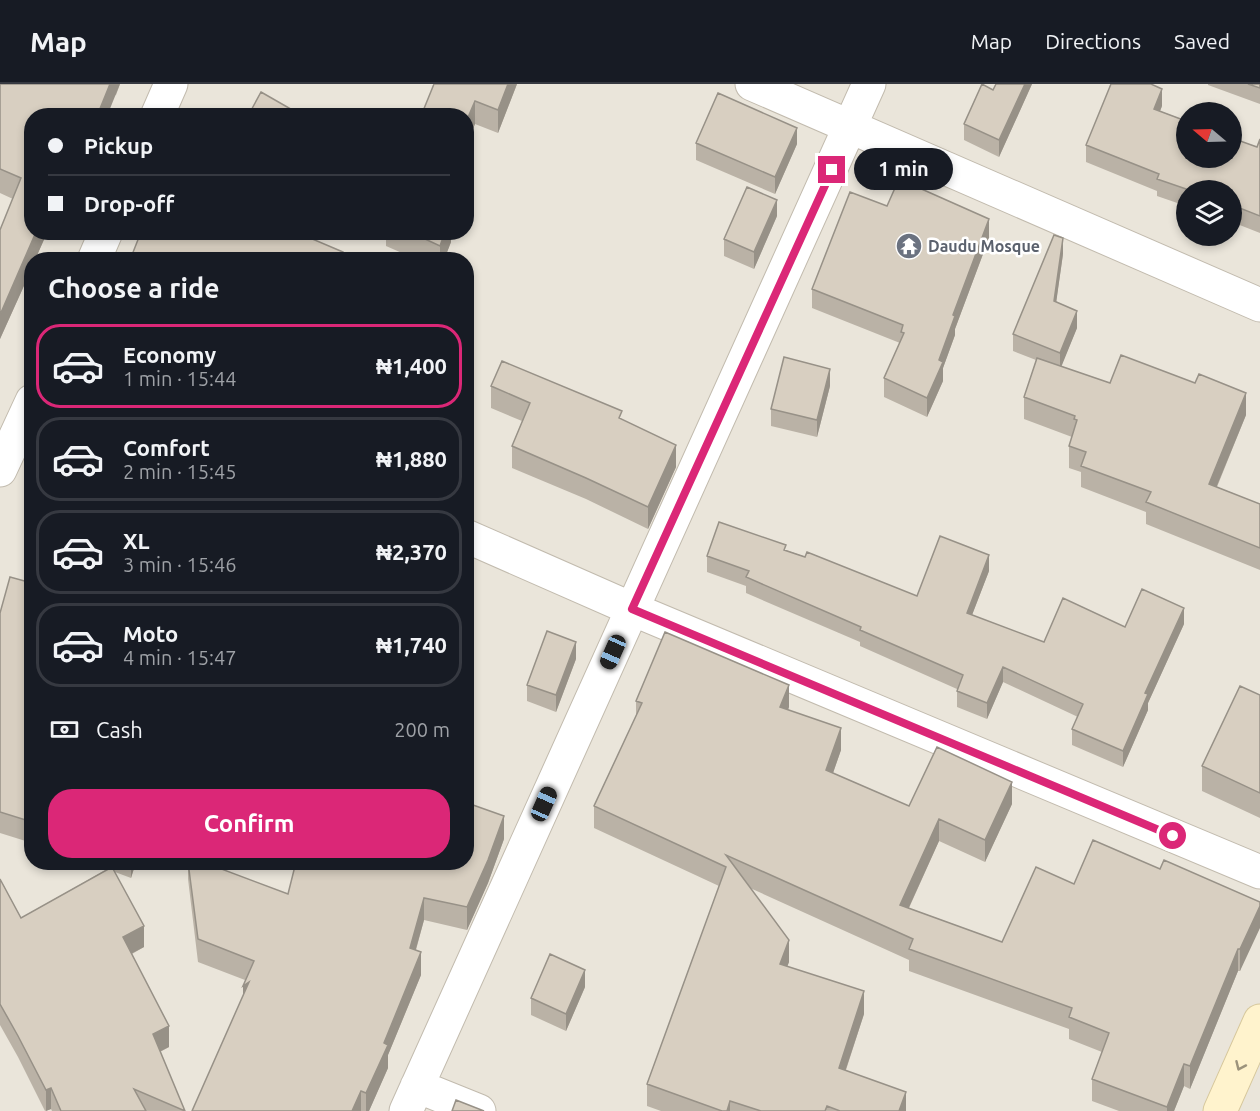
<!DOCTYPE html>
<html lang="en">
<head>
<meta charset="utf-8">
<style>
	:root { --surface:#171b24; --page:#242831; --text:#f1f3f6; --muted:#9ea1a6; --line:#363941; --accent:#db2777 }
	body { margin:0; font-family:Ubuntu,sans-serif; background:var(--page); color:var(--text); height:100vh; display:flex; flex-direction:column; font-size:22px; white-space:nowrap }
	* { box-sizing:border-box; margin:0 }
	p { font-size:20px; color:var(--muted) }
	.icon { flex:none; width:33px; height:33px; fill:none; stroke:currentColor; stroke-width:2; stroke-linecap:round; stroke-linejoin:round }
	.map { position:relative; flex:1; overflow:hidden }
	.panel { position:absolute; left:24px; top:168px; width:450px; height:618px; display:flex; flex-direction:column; background:var(--surface); border-radius:24px; box-shadow:0 3px 9px #0003 }
	.panel>* { flex:none }
	.guide { position:absolute; left:24px; top:24px; width:450px; height:132px; border-radius:24px; box-shadow:0 3px 9px #0003; display:grid; align-content:center; height:132px; padding:0 24px; background:var(--surface) }
	.needle { width:39px; rotate:289deg }
	.buttons { position:absolute; left:1176px; top:18px; display:grid; gap:12px }
	.buttons a { display:grid; place-items:center; width:66px; height:66px; border-radius:50%; background:var(--surface); box-shadow:0 3px 9px #0003; font-size:30px }
	.end { position:absolute; width:27px; height:27px; margin:-14px; border:8px solid #db2777; background:#fff; box-shadow:0 0 0 3px #fff }
	.from { border-radius:50% }
	.bubble { position:absolute; height:42px; border-radius:21px; background:var(--surface); box-shadow:0 3px 9px #0003; font-size:20px; font-weight:700; line-height:42px; text-align:center }
	.car { position:absolute; width:18px; height:36px; margin:-18px -9px; border-radius:8px; box-shadow:0 0 4px 2px #0007; background:linear-gradient(#222 24%,#8ab4d8 0 40%,#222 0 76%,#8ab4d8 0 86%,#222 0) }
	.guide b { display:flex; align-items:center; gap:21px; height:57px; font-size:22px }
	.guide b+b { border-top:2px solid var(--line) }
	.guide i { width:15px; height:15px; background:var(--text) }
	ul { padding:0; list-style:none }
	li { display:flex; align-items:center; gap:18px; height:84px; margin:0 12px 9px; padding:0 12px; border:3px solid var(--line); border-radius:24px }
	li div { flex:1 }
	li b { display:block; font-size:22px }
	li em { font-style:normal; font-weight:700 }
	li.on { border-color:var(--accent) }
	li>.icon { width:54px; height:54px; stroke-width:1.5 }
	h2 { padding:0 24px; font-size:27px; line-height:72px }
	.pay { display:flex; align-items:center; gap:15px; height:66px; padding:0 24px; font-size:22px }
	.pay p { margin-inline-start:auto }
	.cta { display:flex; gap:12px; margin-top:auto; padding:12px 24px }
	.cta a { flex:1; height:69px; border-radius:24px; background:var(--accent); color:#fff; font-size:24px; font-weight:700; line-height:69px; text-align:center }
	header { display:flex; align-items:center; gap:36px; box-sizing:border-box; height:84px; padding:0 30px; background:var(--surface); border-bottom:2px solid var(--line) }
	header strong { font-size:28px }
	nav { display:flex; gap:33px; margin-inline-start:auto; font-size:21px }
	.map>svg:first-child { display:block }
	.residential { fill:#eae5da; fill-rule:evenodd }
	.lines { fill:none; stroke-linecap:round; stroke-linejoin:round }
	.minor-casing { stroke:#c2bbae; stroke-width:35 }
	.secondary-casing { stroke:#d6c79b; stroke-width:35 }
	.minor { stroke:#fff; stroke-width:33 }
	.secondary { stroke:#fff3cd; stroke-width:33 }
	.wall { fill:#bab2a6 }
	.shaded-wall { fill:#979187 }
	.building { fill:#d8cfc1; stroke:#979187; stroke-width:1.5 }
	.oneway { stroke:#9c937c }
	.route { stroke:#db2777; stroke-width:8 }
	.labels { text-anchor:middle; stroke-width:5; stroke-linejoin:round; paint-order:stroke }
	.worship-label { font-size:16px; font-weight:bold; fill:#5b616d; stroke:#fff; text-anchor:start }
</style>
</head>
<body>
<header>
<strong>Map</strong>
<nav><a>Map</a><a>Directions</a><a>Saved</a></nav>
</header>
<div class="map">
<svg width="1260" height="1027" viewBox="0 0 1260 1027">
	<rect width="100%" height="100%" fill="#f6f3ec"/>
	<path class="residential" d="M0,0H1260V1027H0ZM1186,28H1232V74H1186ZM32,32H466V148H32ZM1186,106H1232V152H1186ZM32,176H466V778H32Z"/>
	<g class="lines">
		<defs>
			<path id="minor" d="M752,0L1260,221
				M157,32L171,0
				M94,176L106,148
				M0,386L32,317
				M466,452L632,525L1260,788
				M417,1002L479,1027
				M406,1027L869,0"/>
			<path id="secondary" d="M1220,1027L1260,937"/>
		</defs>
		<use href="#minor" class="minor-casing"/>
		<use href="#secondary" class="secondary-casing"/>
		<use href="#minor" class="minor"/>
		<use href="#secondary" class="secondary"/>
	</g>
	<path class="wall" d="M0,0H120L116,11L32,32V148H57L54,154L46,151L35,176H32V184L0,255V146L13,115L0,109Z
		M517,0L498,49L475,40L466,61V32H421Z
		M996,0H1032L999,73L964,56V40L993,6Z
		M1208,0H1260V20L1208,1Z
		M1162,22L1160,27L1257,63L1260,55V149L1232,138V106H1186V122L1157,112V107L1086,78V61Z
		M696,59L797,60L775,110L696,76Z
		M887,122L989,154L955,245V251L943,284V297L927,333L884,313V294L900,259L812,224V205Z
		M777,132L754,185L724,172V155Z
		M386,148H451V158L444,176H418L386,162Z
		M1063,170L1056,218L1077,244L1061,282L1110,299L1246,331L1217,403L1260,420V486L1146,440V428L1081,403V388L1069,384V362L1072,353L1024,335V313L1036,276L1013,267V250Z
		M491,302L622,335L676,383L648,445L586,415L512,384V362L522,337L491,324Z
		M830,302L817,353L771,342V325Z
		M786,466L917,512L989,487L972,531L1044,558L1125,543L1184,540L1148,619V626L1123,683L1072,661V645L1078,633L1003,598L987,635L957,623V605L860,562V558L746,509V502L707,488V472Z
		M32,499V759L0,749V529Z
		M576,575L556,628L527,617V601Z
		M1260,611V734L1202,707V682Z
		M636,617L789,623L788,626L841,666L833,689L909,722L1012,720L985,778L939,757L909,824L1002,858L1074,800L1160,785L1260,818L1240,887H1238L1190,1005L1184,1002L1174,1027H1119L1092,1017V995L1102,968L1069,955V945L909,887V876L750,804L789,878L787,882L864,930L846,986L906,1027H661L647,1022V1000L719,802L594,744V722L636,632Z
		M504,755L488,799L467,846L424,836L416,866L421,891L388,971V984L369,1027H192L243,913L245,896L198,878L188,795V778H203L288,810Z
		M87,778H136L131,794L115,788L144,863L132,870L169,963L160,968L185,1027H52L51,1025L45,1027L18,973L0,941V795L21,834L107,785Z
		M585,903L566,947L531,931V914Z"/>
	<path class="shaded-wall" d="M110,0H120L107,32H97Z
		M508,0H517L498,49V26Z
		M1025,0H1032L999,73V56Z
		M1162,5V22L1154,42V25Z
		M475,17V40L466,61V38Z
		M797,44V60L775,110V93Z
		M777,116V132L754,185V168Z
		M989,135V154L955,245V251L943,284V297L927,333V314L953,231Z
		M36,148H46V151L35,176H32V184L0,255V231Z
		M445,148H451V158L444,176H440V162Z
		M1063,154V170L1054,234V217Z
		M1077,227V244L1060,286V269Z
		M830,285V302L817,353V336Z
		M1246,309V331L1209,421V400Z
		M676,361V383L648,445V423Z
		M989,471V487L967,544V529Z
		M1184,524V540L1148,619V626L1123,683V667L1145,609Z
		M576,558V575L556,628V611Z
		M1003,583V598L987,635V619Z
		M789,601V623L780,645V623Z
		M841,644V666L826,709V686Z
		M1012,698V720L985,778V756Z
		M504,732V755L488,799L467,846V823Z
		M939,735V757L900,843V821Z
		M131,778H136L131,794Z
		M424,814V836L410,886V864Z
		M1260,822V844L1240,887V865Z
		M144,842V863L123,874V853Z
		M789,856V878L780,902V880Z
		M1238,865V887L1190,1005V982Z
		M421,868V891L388,971V984L369,1027H366V1009L384,959Z
		M585,886V903L566,947V930Z
		M249,898L243,924V902Z
		M864,907V930L839,1006V984Z
		M169,942V963L153,971V950Z
		M1184,980V1002L1174,1027H1167V1023Z
		M51,1004V1025L46,1027V1006Z
		M361,1007V1027H352Z
		M906,1008V1027H899Z
		M730,1017V1027H727Z"/>
	<path class="building" d="M0,0H110L97,32H32V148H36L0,231V146L21,94L0,85Z
		M434,0H508L498,26L475,17L466,38V32H421Z
		M982,0L993,6L996,0H1025L999,56L964,40Z
		M1111,0H1151L1162,5L1154,25L1186,37V74H1232V54L1257,63L1260,55V132L1232,121V106H1189L1157,95L1159,90L1086,61Z
		M1248,0H1260V4Z
		M261,8L303,32H248Z
		M718,9L797,44L775,93L696,59Z
		M899,95L989,135L953,231L955,232L939,276L943,278L927,314L884,294L904,249L901,248L903,241L812,205L850,108L887,122Z
		M747,103L777,116L754,168L724,155Z
		M141,148H296L343,168L341,176H130Z
		M410,148H445L440,162Z
		M1054,151L1063,154L1054,217L1077,227L1060,269L1013,250Z
		M1121,271L1195,299L1199,290L1246,309L1209,400L1260,420V464L1146,418L1151,408L1081,382L1086,368L1069,362L1077,336L1074,335L1075,332L1024,313L1037,274L1110,299Z
		M784,273L830,285L817,336L771,325Z
		M502,277L622,327L619,334L676,361L648,423L586,394L512,362L530,319L491,302Z
		M719,438L786,461L784,466L805,473L807,468L917,512L940,452L989,471L967,529L1044,558L1063,514L1125,543L1142,505L1184,524L1145,609L1148,610L1123,667L1072,645L1083,620L1003,583L987,619L957,607L963,591L860,546L861,543L746,493L749,487L707,472Z
		M10,493L32,499V738L0,728V529Z
		M547,547L576,558L556,611L527,601Z
		M665,548L789,601L780,623L841,644L826,686L909,722L937,663L1012,698L985,756L939,735L900,821L1002,858L1036,783L1074,800L1093,756L1160,785L1164,776L1260,818V822L1240,865H1238L1190,982L1184,980L1167,1023L1092,995L1109,949L1069,933L1072,924L909,865L913,855L726,771L789,856L780,880L864,907L839,984L906,1008L899,1027H840L827,1022L825,1027H761L730,1017L727,1027H722L647,1000L726,783L594,722L642,619L636,617Z
		M1240,602L1260,611V709L1202,682Z
		M473,721L504,732L488,776L467,823L424,814L410,864L421,868L384,959L388,961L366,1009L361,1007L352,1027H192L249,898L243,902L254,877L198,855L188,778H203L288,810L296,778H466V739Z
		M112,783L144,842L123,853L169,942L153,950L185,1027L134,1005L146,1027H61L51,1004L46,1006L18,952L0,920V795L21,834Z
		M550,870L585,886L566,930L531,914Z
		M456,1016L484,1027H452Z"/>
	<defs><path id="oneway-chevron" d="M-2-3.5L2.5 0L-2 3.5" fill="none" stroke-width="1.6" stroke-linecap="round" stroke-linejoin="round" transform="scale(1.5)"/></defs>
	<use class="oneway" href="#oneway-chevron" transform="translate(1240 982) rotate(114)"/>
	<g class="lines">
		<path class="route" d="M832,86L632,525L1173,752"/>
	</g>
	<defs>
		<symbol id="temple-disc" viewBox="-11 -11 22 22"><circle r="9.5" fill="#6b7280" stroke="#fff"/><path d="M0-6L5-2H3V0L6.5 2.5H4V6H1.5V3h-3V6H-4V2.5H-6.5L-3 0V-2H-5Z" fill="#fff"/></symbol>
	</defs>
	<g fill-rule="evenodd">
		<use href="#temple-disc" x="894" y="147" width="30" height="30"/>
	</g>
	<g class="labels">
		<g class="worship-label">
			<text x="928" y="168">Daudu Mosque</text>
		</g>
	</g>
</svg>
<div class="buttons">
<a><svg class="needle" viewBox="-14 -14 28 28"><path d="M0-13l5 13h-10z" fill="#e53935"/><path d="M0 13l5-13h-10z" fill="#9ea1a6"/></svg></a>
<a><svg class="icon" aria-label="layers" viewBox="0 0 24 24"><path d="M12 4l9 5-9 5-9-5zM3 14l9 5 9-5"/></svg></a>
</div>
<i class="end from" style="left:1173px;top:752px"></i>
<i class="end" style="left:832px;top:86px"></i>
<div class="bubble" style="left:854px;top:64px;width:99px">1 min</div>
<i class="car" style="left:613px;top:568px;rotate:204deg"></i>
<i class="car" style="left:544px;top:720px;rotate:24deg"></i>
<div class="guide">
<b><i class="from"></i>Pickup</b>
<b><i></i>Drop-off</b>
</div>
<section class="panel">
<h2>Choose a ride</h2>
<ul>
<li class="on"><svg class="icon" aria-label="car" viewBox="0 0 24 24"><path d="M5 17H2v-5l4-1 3-4h7l3 4 3 1v5h-3M9 17h6M6 11h13"/><circle cx="7" cy="17" r="2"/><circle cx="17" cy="17" r="2"/></svg><div><b>Economy</b><p>1 min · 15:44</p></div><em>₦1,400</em></li>
<li><svg class="icon" aria-label="car" viewBox="0 0 24 24"><path d="M5 17H2v-5l4-1 3-4h7l3 4 3 1v5h-3M9 17h6M6 11h13"/><circle cx="7" cy="17" r="2"/><circle cx="17" cy="17" r="2"/></svg><div><b>Comfort</b><p>2 min · 15:45</p></div><em>₦1,880</em></li>
<li><svg class="icon" aria-label="car" viewBox="0 0 24 24"><path d="M5 17H2v-5l4-1 3-4h7l3 4 3 1v5h-3M9 17h6M6 11h13"/><circle cx="7" cy="17" r="2"/><circle cx="17" cy="17" r="2"/></svg><div><b>XL</b><p>3 min · 15:46</p></div><em>₦2,370</em></li>
<li><svg class="icon" aria-label="car" viewBox="0 0 24 24"><path d="M5 17H2v-5l4-1 3-4h7l3 4 3 1v5h-3M9 17h6M6 11h13"/><circle cx="7" cy="17" r="2"/><circle cx="17" cy="17" r="2"/></svg><div><b>Moto</b><p>4 min · 15:47</p></div><em>₦1,740</em></li>
</ul>
<div class="pay"><svg class="icon" aria-label="cash" viewBox="0 0 24 24"><path d="M3 7h18v10H3z"/><circle cx="12" cy="12" r="2"/></svg>Cash<p>200 m</p></div>
<div class="cta"><a>Confirm</a></div>
</section>
</div>
</body>
</html>
